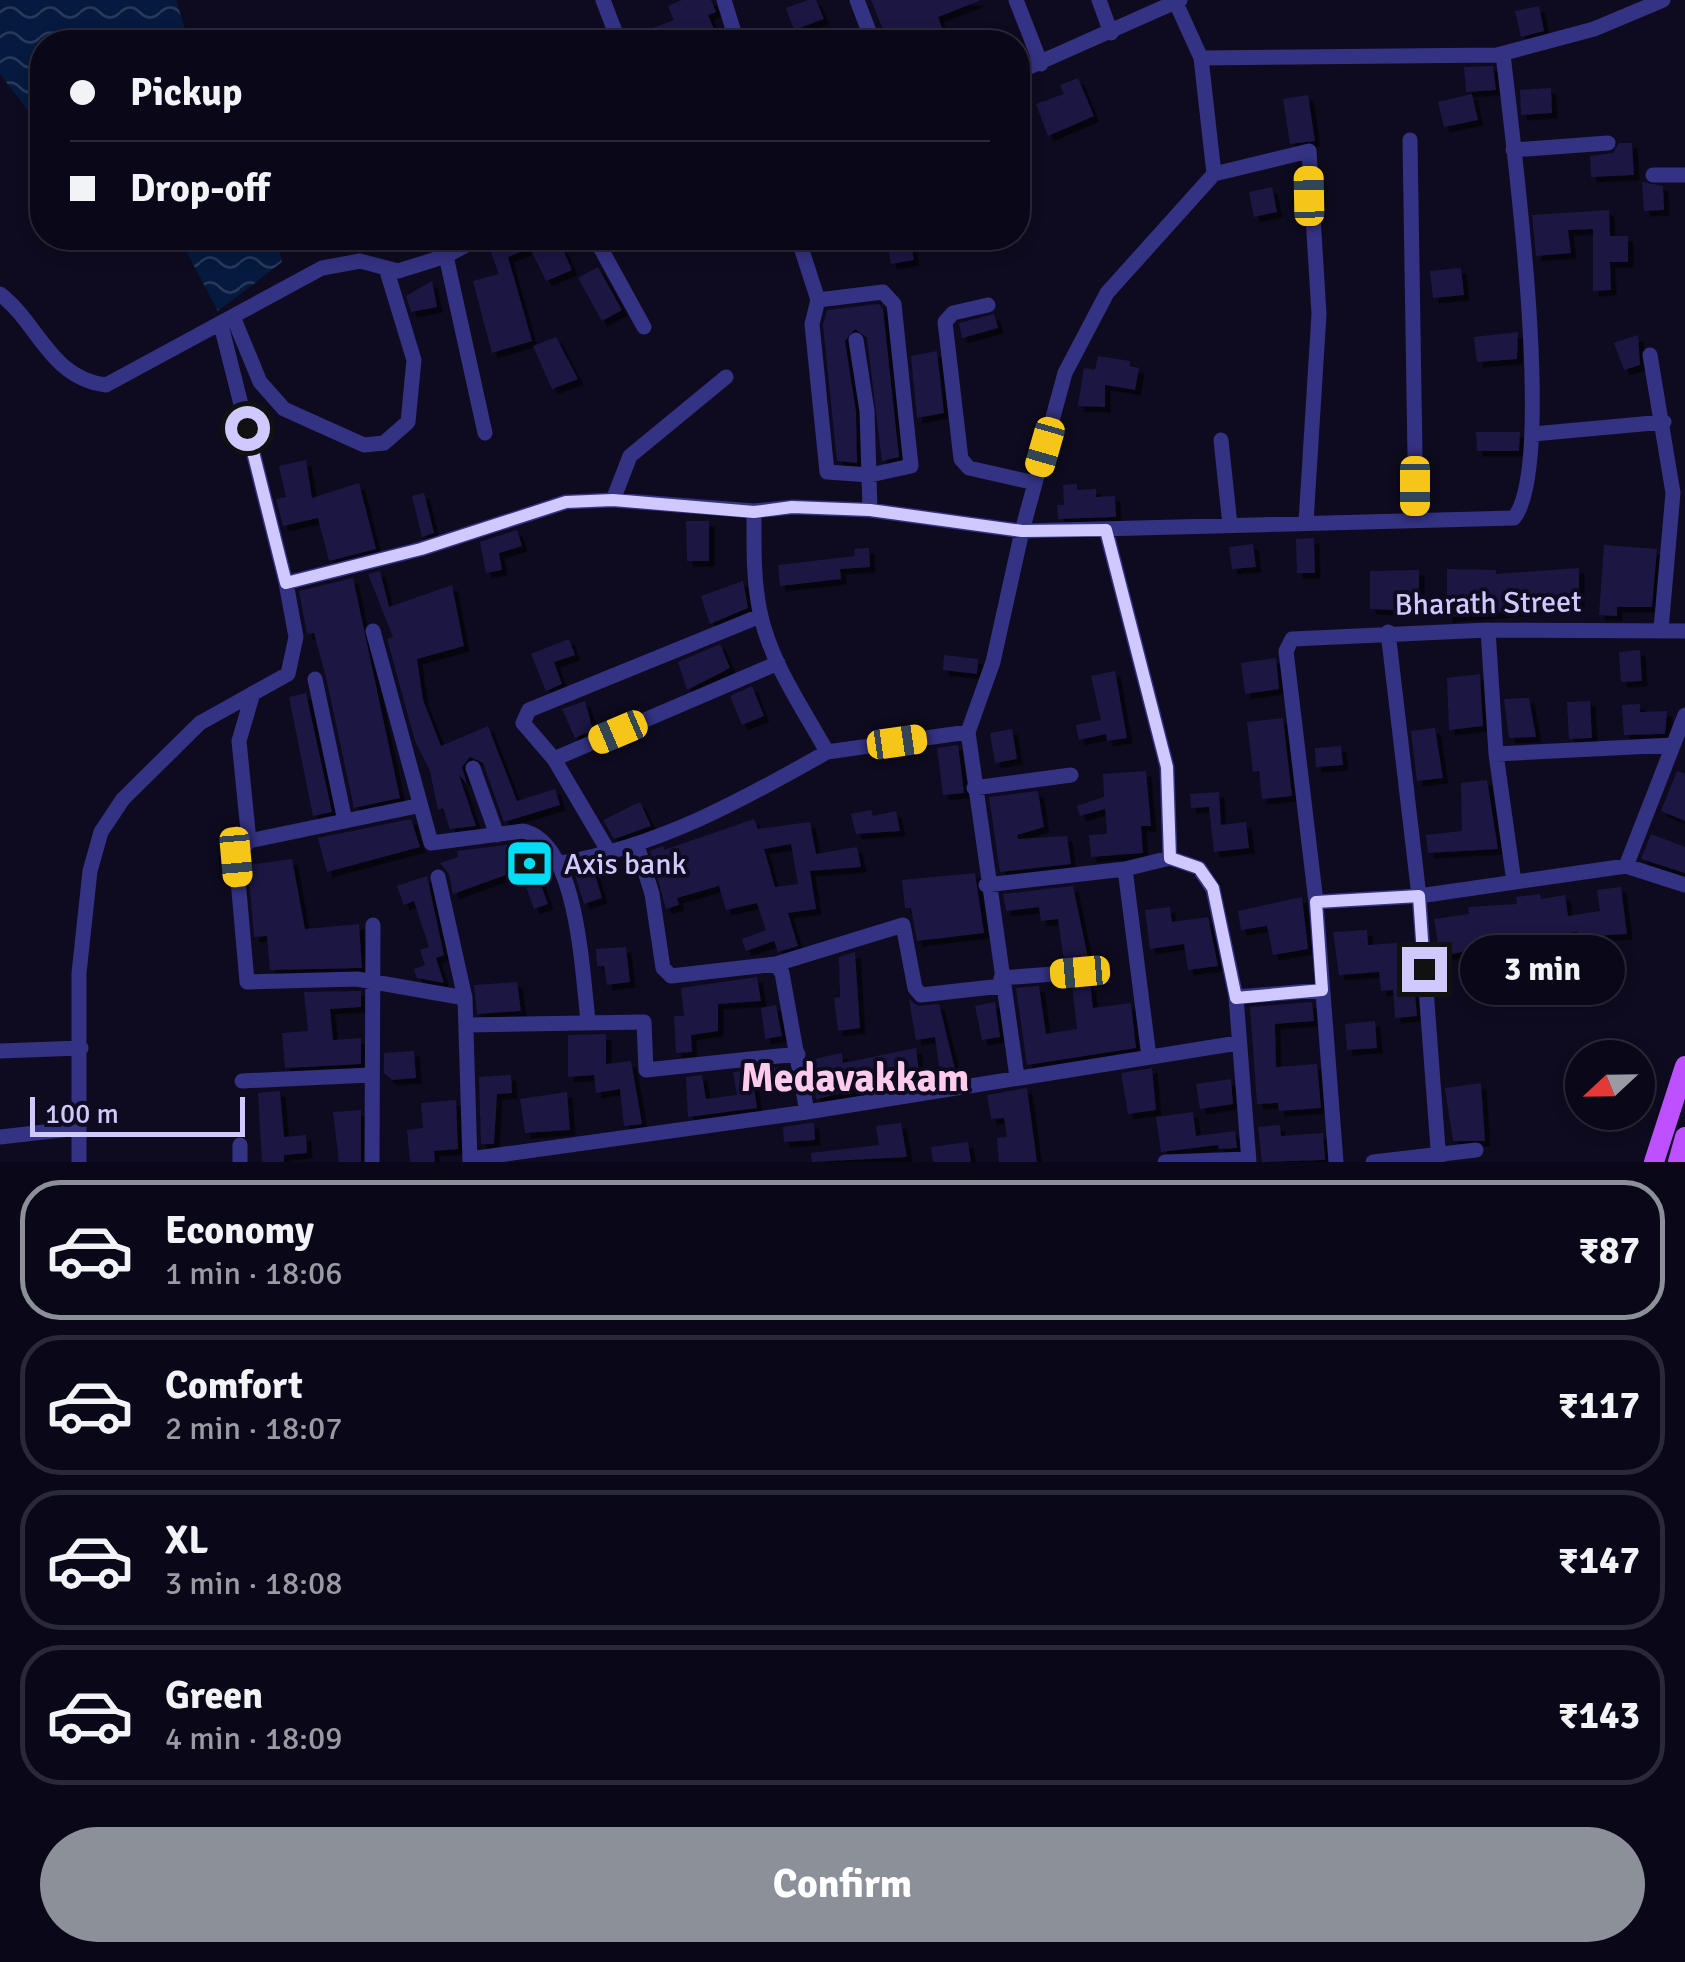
<!DOCTYPE html>
<html lang="en">
<head>
<meta charset="utf-8">
<style>
	:root { --surface:#0a0818; --page:#131121; --text:#f1f3f6; --muted:#999aa2; --line:#2a2937; --accent:#8c9099 }
	body { margin:0; font-family:Signika,sans-serif; background:var(--page); color:var(--text); height:100vh; display:flex; flex-direction:column; font-size:38px; white-space:nowrap }
	* { box-sizing:border-box; margin:0 }
	p { font-size:32px; color:var(--muted) }
	.icon { flex:none; width:55px; height:55px; fill:none; stroke:currentColor; stroke-width:2; stroke-linecap:round; stroke-linejoin:round }
	.map { position:relative; height:1162px; overflow:hidden }
	.sheet { display:flex; flex-direction:column; background:var(--surface); flex:1 }
	.sheet>* { flex:none }
	.hud { position:absolute; left:30px; top:30px; width:1000px; height:220px; border-radius:40px; box-shadow:0 5px 15px #0003,0 0 0 2px var(--line); display:grid; align-content:center; height:220px; padding:0 40px; background:var(--surface) }
	.needle { width:65px; rotate:248deg }
	.fabs { position:absolute; left:1565px; top:1040px; display:grid; gap:20px }
	.fabs a { display:grid; place-items:center; width:90px; height:90px; border-radius:50%; background:var(--surface); box-shadow:0 5px 15px #0003,0 0 0 2px var(--line); font-size:50px }
	.scale { position:absolute; left:30px; bottom:25px; width:215px; box-sizing:border-box; padding-left:10px; border:5px solid #cfc9ff; border-top:0; font-size:28px; line-height:35px; white-space:nowrap; color:#cfc9ff; -webkit-text-stroke:8px #0e0b20; paint-order:stroke }
	.end { position:absolute; width:45px; height:45px; margin:-22px; border:12px solid #cfc9ff; background:#111; box-shadow:0 0 0 5px #111 }
	.from { border-radius:50% }
	.bubble { position:absolute; height:70px; border-radius:35px; background:var(--surface); box-shadow:0 5px 15px #0003,0 0 0 2px var(--line); font-size:32px; font-weight:700; line-height:70px; text-align:center }
	.car { position:absolute; width:30px; height:60px; margin:-30px -15px; border-radius:12px; box-shadow:0 0 8px 2px #0007; background:linear-gradient(#f5c518 24%,#345 0 40%,#f5c518 0 76%,#345 0 86%,#f5c518 0) }
	.hud b { display:flex; align-items:center; gap:35px; height:95px; font-size:38px }
	.hud b+b { border-top:2px solid var(--line) }
	.hud i { width:25px; height:25px; background:var(--text) }
	ul { padding:18px 0 0; list-style:none }
	li { display:flex; align-items:center; gap:30px; height:140px; margin:0 20px 15px; padding:0 20px; border:5px solid var(--line); border-radius:40px }
	li div { flex:1 }
	li b { display:block; font-size:38px }
	li em { font-style:normal; font-weight:700 }
	li.on { border-color:var(--accent) }
	li>.icon { width:90px; height:90px; stroke-width:1.5 }
	.button { display:flex; gap:20px; margin-top:auto; padding:20px 40px }
	.button a { flex:1; height:115px; border-radius:60px; background:var(--accent); color:#fff; font-size:40px; font-weight:700; line-height:115px; text-align:center }
	.map>svg:first-child { display:block }
	.water { fill:url(#water-waves) }
	.building { fill:#1e1542; fill-rule:evenodd; filter:url(#shadow) }
	.lines { fill:none; stroke-linecap:round; stroke-linejoin:round }
	.minor { stroke:#343283; stroke-width:15 }
	.major { stroke:#bd50ff; stroke-width:20 }
	.route { stroke:#cfc9ff; stroke-width:12 }
	.labels { text-anchor:middle; stroke-width:8; stroke-linejoin:round; paint-order:stroke }
	.street-label { font-size:30px; fill:#cfc9ff; stroke:#0e0b20 }
	.poi-label { font-size:30px; fill:#cfc9ff; stroke:#0e0b20; text-anchor:start }
	.district-label { font-size:40px; font-weight:bold; fill:#ffcbec; stroke:#0e0b20 }
</style>
</head>
<body>
<div class="map">
<svg width="1685" height="1162" viewBox="0 0 1685 1162">
	<defs>
		<pattern id="water-waves" width="16" height="10" patternUnits="userSpaceOnUse" patternTransform="scale(2.5)"><rect width="16" height="10" fill="#051a3e"/><path d="M0 5q4-4 8 0t8 0" fill="none" stroke="#283a5b"/></pattern>
		<filter id="shadow"><feDropShadow dx="5.5" dy="5.5" stdDeviation="0" flood-color="#0009"/></filter>
	</defs>
	<rect width="100%" height="100%" fill="#0e0b20"/>
	<path class="water" d="M0,0H176L189,42H42V129L0,74Z
		M179,238H276L282,262L218,311Z"/>
	<path class="building" d="M682,0H711L716,12L708,15L717,36L702,42H688L686,37L673,42H644L640,33L674,20L668,6Z
		M808,0H816L824,19L794,30L786,8Z
		M871,0H979V1L938,17L943,30L910,42H888Z
		M1539,6L1544,31L1521,37L1515,11Z
		M1493,66L1496,90L1466,92L1464,67Z
		M1078,78L1094,116L1048,136L1036,104L1064,94L1060,85Z
		M1551,88L1552,113L1521,115L1520,90Z
		M1472,94L1478,120L1444,127L1438,102Z
		M1308,95L1315,141L1290,144L1283,99Z
		M1619,143H1632L1634,175L1591,177L1590,156L1613,153Z
		M1642,182L1663,186L1664,210L1644,211Z
		M1272,187L1277,212L1254,217L1249,192Z
		M1609,210L1610,236H1628V262H1610L1611,290L1593,291V229L1568,230L1571,253L1536,256L1532,215Z
		M503,238H558L572,270L546,281L530,248L508,257L532,341L492,353L473,281L499,274L488,245Z
		M886,238H910L914,260L891,264Z
		M598,267L622,310L602,321L578,278Z
		M1461,268L1464,295L1433,298L1430,271Z
		M432,281L437,307L411,312L406,296Z
		M879,304L883,309L899,457L882,461L867,338L855,329L845,341L856,412L857,463L837,461L823,325L827,310Z
		M994,314L998,328L962,338L959,323Z
		M1518,332L1517,359L1477,362L1474,337Z
		M1638,335L1640,365L1624,370L1614,343Z
		M556,337L578,379L552,389L533,346Z
		M937,351L944,413L917,418L911,356Z
		M1098,356L1130,361V366L1139,368L1135,390L1105,385V407L1078,406L1084,368L1095,370Z
		M1476,432H1520L1519,451H1477Z
		M306,460L312,498L359,483L376,549L329,561L318,518L283,526L276,499L286,497L279,466Z
		M1077,484V490L1096,489V497L1115,496L1116,517L1058,519L1057,505H1064L1063,485Z
		M424,493L434,533L422,537L412,496Z
		M686,521H709V561H687Z
		M517,530L522,546L499,553L502,570L486,573L480,542Z
		M1314,538L1315,573H1297L1296,539Z
		M1253,544L1256,567L1232,569L1229,547Z
		M1604,545L1657,549L1652,607H1617V616L1599,615Z
		M869,548L870,567L840,569L841,579L780,586L778,565L855,556L854,549Z
		M1579,568V606L1447,617V569L1496,570V574Z
		M1419,570V611L1370,609V571Z
		M380,571L389,607L452,585L464,646L417,659L423,700L441,746L488,726L517,801L555,789L560,805L504,822L483,763L470,757L462,767L467,784L459,775L476,826L450,829L443,808L438,810L430,771L415,741L387,639L393,637L368,574Z
		M353,578L400,798L354,808L326,677L314,633L307,634L299,591Z
		M743,581L748,608L710,624L701,596Z
		M569,639L575,655L554,662L562,684L546,691L531,654Z
		M720,644L730,668L687,690L678,662Z
		M1640,650L1642,681L1621,682L1619,652Z
		M944,655L978,659L977,674L943,670Z
		M1276,658L1279,689L1245,694L1241,663Z
		M1115,671L1127,738L1107,741L1106,734L1079,740L1076,725L1101,720L1091,676Z
		M1480,674L1483,726L1449,730L1447,678Z
		M752,686L764,716L742,725L730,696Z
		M306,693L332,812L313,816L289,697Z
		M1529,698L1536,737L1509,738L1504,699Z
		M585,701L593,730L575,738L562,709Z
		M1590,701L1592,738L1569,739L1567,702Z
		M1640,704V712L1667,711L1665,734L1624,735L1622,705Z
		M1283,718L1292,796L1262,799L1259,771L1253,772L1247,722Z
		M1435,728L1443,778L1417,781L1411,731Z
		M1012,729L1017,759L995,763L990,733Z
		M958,745L964,793L943,795L937,748Z
		M1341,746L1343,765L1316,767L1315,748Z
		M1146,771L1151,826H1141L1143,853L1091,857L1089,835L1107,834L1105,809L1080,816L1077,806L1104,797L1103,774Z
		M1677,771L1685,774V821L1661,811Z
		M1487,780L1498,849L1428,853L1426,835L1462,831L1461,783Z
		M1038,791L1044,827L1017,835L1018,839L1067,836L1071,864L1000,872L989,797Z
		M1219,792L1221,825L1246,822L1249,848L1214,852L1209,807L1191,808L1190,794Z
		M640,802L651,826L614,839L603,820Z
		M871,810L873,816L896,811L900,831L856,834L851,814Z
		M411,819L420,847L327,872L318,838Z
		M754,819L758,829L810,822L816,854L857,847L861,867L810,871L816,909L788,913L798,946L778,952L774,941L746,951L742,939L766,930L757,903L726,910L719,886L677,898L679,905L666,909L650,851L663,846L664,850ZM791,844L798,884L775,887L764,849Z
		M1651,834L1685,847V873L1641,859Z
		M521,843L540,857L543,870L536,871L548,904L534,909L520,870L453,894L449,874L440,863L458,857L457,851Z
		M292,859L305,929L359,924L362,968L270,970L267,936L254,937L248,865Z
		M593,868L602,898L584,904L574,872Z
		M975,873L984,933L917,941L911,908H905L902,880Z
		M427,876L444,955L436,958L444,983L417,978L414,969L425,965L420,950L429,947L414,901L404,905L397,886Z
		M1073,886L1088,958L1064,961L1058,919L1041,921L1039,907L1006,911L1003,894Z
		M1621,887L1627,934L1578,937L1577,932L1440,956L1434,919L1469,914L1468,907L1517,904L1516,897L1540,894L1541,899L1565,895L1568,916L1600,911L1597,890Z
		M1302,897L1308,949L1273,955L1267,926L1241,930L1238,911Z
		M1170,907L1172,922L1208,917L1218,966L1188,970L1184,944L1150,949L1145,910Z
		M1367,930L1368,945L1410,942L1417,1016L1395,1018L1393,990L1381,991L1379,972L1339,975L1333,932Z
		M626,947L630,982L607,985L604,966H597L596,949Z
		M855,952L860,1028L838,1031L834,998L840,997L839,957Z
		M757,977L761,1001L718,1004V1031L691,1035L692,1052L676,1053L674,1016H684L681,988Z
		M517,982L521,1011L477,1014L474,985Z
		M1090,982L1093,1008L1131,1003L1136,1048L1027,1065L1016,988L1039,986L1046,1034L1077,1029L1072,984Z
		M361,991V1007L330,1009L333,1040L361,1038V1064L285,1068L282,1033L308,1031L304,992Z
		M909,999L918,1006L939,1004L957,1077L941,1079L935,1037L916,1040Z
		M995,1002L1000,1037L982,1040L975,1006Z
		M1312,1002L1314,1021L1275,1024L1276,1067L1317,1064L1321,1108L1279,1111L1278,1103L1257,1104L1250,1007Z
		M776,1005L782,1036L765,1039L761,1008Z
		M1375,1021L1377,1048L1347,1050L1345,1024Z
		M606,1034V1064L631,1061L642,1124L624,1126L620,1089L596,1093L594,1075L568,1077V1035Z
		M916,1048L920,1082L878,1085L816,1099L809,1060L842,1053L843,1063Z
		M414,1051L416,1078L392,1080L384,1073V1053Z
		M783,1067L785,1078L753,1082L757,1108L688,1117L686,1077L702,1075L706,1099L737,1095L733,1072Z
		M1152,1068L1156,1110L1128,1114L1121,1073Z
		M511,1075L512,1093L497,1094L494,1144H481L479,1077Z
		M1231,1079L1233,1104L1200,1109L1196,1084Z
		M1481,1083L1485,1141H1453L1445,1088Z
		M1027,1088L1037,1162H999L997,1138L1007,1137L1004,1118L991,1119L987,1095Z
		M280,1091L284,1137L306,1135L307,1153L284,1155V1162H262L258,1093Z
		M567,1092L570,1130L525,1133L520,1099Z
		M456,1100L458,1149L434,1151L435,1162H410L407,1130L423,1128L421,1103Z
		M361,1110V1162H339L333,1112Z
		M1193,1112L1196,1136L1235,1131L1237,1148L1219,1149L1218,1145L1161,1152L1156,1117Z
		M809,1123H814L815,1140L784,1142L783,1127Z
		M901,1123L907,1157L812,1162L811,1153L879,1145L876,1126Z
		M1280,1125L1281,1136L1323,1133L1325,1160L1262,1162L1258,1127Z
		M968,1142L971,1162H933L931,1147Z"/>
	<g class="lines">
		<path class="minor" d="M603,0L619,42
			M724,0L737,42
			M857,0L873,42
			M1016,0L1041,64
			M1099,0L1111,33
			M1176,3L1201,58
			M1018,72L1180,0
			M1410,140L1416,520
			M1513,150L1608,143
			M1214,174L1309,151L1319,314L1306,522
			M1653,175H1685
			M595,238L644,327
			M798,238L818,300L812,324L827,472L870,475L911,466L894,304L883,292L818,300
			M446,256L485,433
			M0,294C39,324 50,378 106,385L322,268L360,261L398,271L446,256L479,238
			M988,305L953,313L945,322L961,459L969,468L1035,483
			M234,319L260,382L284,409L364,445L384,443L408,422L414,360L386,268
			M856,340L867,411L870,510
			M1650,355L1673,493L1661,629
			M1533,434L1664,422
			M1221,440L1230,525
			M613,500L630,456L726,377
			M754,511C754,545 753,579 760,612C770,662 803,708 827,752L968,732
			M1106,530L1167,767L1170,858
			M286,583L421,549L566,502L613,500L754,511L793,507L870,510L1022,531L1514,518C1557,463 1512,136 1503,54
			M1488,630L1496,754L1514,882
			M373,631L431,843L523,831C578,842 582,973 588,1020
			M1388,632L1419,896L1439,1162
			M315,679L345,821
			M1496,754L1673,745
			M554,759L778,663
			M473,768L497,835
			M974,788L1071,775
			M417,806L249,841L236,857L247,982L357,979L465,998
			M249,841L239,741L253,693
			M637,845L652,894L663,968L671,976L776,964L782,973L807,1112
			M610,854L554,759L523,723L529,710L760,616
			M561,863C659,846 741,801 827,752
			M1626,866L1685,715
			M1125,869L1149,1057
			M438,877L465,998L470,1162
			M986,885L1125,869L1170,858L1199,868L1213,889L1236,997L1249,1162
			M1316,902L1419,896L1626,866L1685,885
			M776,964L903,925L915,988L921,995L1002,986
			M1001,978L1080,972
			M1236,997L1322,990
			M467,1025L644,1022L646,1070L798,1054
			M0,1051L81,1048
			M1017,1077L968,732L993,662L1022,531L1065,373L1107,293L1214,174L1201,58L1497,55L1594,29L1663,0
			M242,1081L370,1075
			M0,1137L79,1128
			M240,1145V1162
			M470,1159L807,1112L1238,1043
			M79,1162V973L90,871L101,832L123,799L200,723L288,674L296,637L286,583L221,325
			M372,1162L373,925
			M1165,1162L1248,1159
			M1336,1162L1316,902L1286,651L1292,639L1488,630L1685,631
			M1373,1162L1476,1150"/>
		<path class="major" d="M1654,1162L1685,1066
			M1678,1162L1685,1137"/>
	</g>
	<g class="lines">
		<path class="route" d="M247,428L286,583L421,549L566,502L613,500L754,512L792,507L870,510L1022,531L1106,530L1167,767L1170,858L1199,868L1213,888L1236,998L1322,990L1316,902L1419,896L1424,969"/>
	</g>
	<defs>
		<symbol id="bank-square" viewBox="-11 -11 22 22"><rect x="-9" y="-9" width="18" height="18" rx="4" fill="#00ddf4" stroke="#0e0b20"/><path d="M-6-4H6V4H-6ZM0-2.3a2.3 2.3 0 1 0 0 4.6a2.3 2.3 0 1 0 0-4.6Z" fill="#111"/></symbol>
	</defs>
	<g fill-rule="evenodd">
		<use href="#bank-square" x="502" y="836" width="55" height="55"/>
	</g>
	<g class="labels">
		<g class="street-label">
			<text transform="translate(1488 603) rotate(-1)" y="10">Bharath Street</text>
		</g>
		<g class="poi-label">
			<text x="564" y="874">Axis bank</text>
		</g>
		<g class="district-label">
			<text x="855" y="1091">Medavakkam</text>
		</g>
	</g>
</svg>
<div class="fabs">
<a><svg class="needle" viewBox="-14 -14 28 28"><path d="M0-13l5 13h-10z" fill="#e53935"/><path d="M0 13l5-13h-10z" fill="#999aa2"/></svg></a>
</div>
<div class="scale">100 m</div>
<i class="end from" style="left:247px;top:428px"></i>
<i class="end" style="left:1424px;top:969px"></i>
<div class="bubble" style="left:1460px;top:935px;width:165px">3 min</div>
<i class="car" style="left:1309px;top:196px;rotate:359deg"></i>
<i class="car" style="left:1045px;top:447px;rotate:196deg"></i>
<i class="car" style="left:1415px;top:486px;rotate:180deg"></i>
<i class="car" style="left:618px;top:732px;rotate:247deg"></i>
<i class="car" style="left:897px;top:742px;rotate:82deg"></i>
<i class="car" style="left:236px;top:857px;rotate:175deg"></i>
<i class="car" style="left:1080px;top:972px;rotate:265deg"></i>
<div class="hud">
<b><i class="from"></i>Pickup</b>
<b><i></i>Drop-off</b>
</div>
</div>
<section class="sheet">
<ul>
<li class="on"><svg class="icon" aria-label="car" viewBox="0 0 24 24"><path d="M5 17H2v-5l4-1 3-4h7l3 4 3 1v5h-3M9 17h6M6 11h13"/><circle cx="7" cy="17" r="2"/><circle cx="17" cy="17" r="2"/></svg><div><b>Economy</b><p>1 min · 18:06</p></div><em>₹87</em></li>
<li><svg class="icon" aria-label="car" viewBox="0 0 24 24"><path d="M5 17H2v-5l4-1 3-4h7l3 4 3 1v5h-3M9 17h6M6 11h13"/><circle cx="7" cy="17" r="2"/><circle cx="17" cy="17" r="2"/></svg><div><b>Comfort</b><p>2 min · 18:07</p></div><em>₹117</em></li>
<li><svg class="icon" aria-label="car" viewBox="0 0 24 24"><path d="M5 17H2v-5l4-1 3-4h7l3 4 3 1v5h-3M9 17h6M6 11h13"/><circle cx="7" cy="17" r="2"/><circle cx="17" cy="17" r="2"/></svg><div><b>XL</b><p>3 min · 18:08</p></div><em>₹147</em></li>
<li><svg class="icon" aria-label="car" viewBox="0 0 24 24"><path d="M5 17H2v-5l4-1 3-4h7l3 4 3 1v5h-3M9 17h6M6 11h13"/><circle cx="7" cy="17" r="2"/><circle cx="17" cy="17" r="2"/></svg><div><b>Green</b><p>4 min · 18:09</p></div><em>₹143</em></li>
</ul>
<div class="button"><a>Confirm</a></div>
</section>
</body>
</html>
